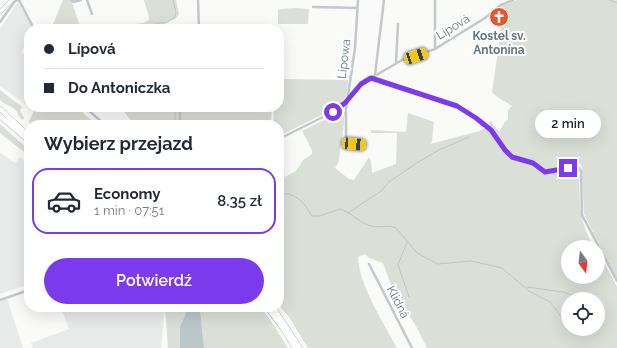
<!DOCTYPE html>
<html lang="pl">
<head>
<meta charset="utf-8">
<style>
	:root { --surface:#fff; --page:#f6f6f7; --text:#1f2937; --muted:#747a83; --line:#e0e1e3; --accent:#7c3aed }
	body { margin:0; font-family:Raleway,sans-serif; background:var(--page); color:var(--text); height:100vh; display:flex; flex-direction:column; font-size:15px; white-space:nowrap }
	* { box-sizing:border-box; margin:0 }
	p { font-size:13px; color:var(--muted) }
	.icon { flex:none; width:22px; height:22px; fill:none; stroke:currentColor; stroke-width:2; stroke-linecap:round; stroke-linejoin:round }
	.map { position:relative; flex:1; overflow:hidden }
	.drawer { position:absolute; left:24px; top:120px; width:260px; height:192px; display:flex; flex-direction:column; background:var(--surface); border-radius:16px; box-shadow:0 4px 16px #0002 }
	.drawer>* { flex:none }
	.top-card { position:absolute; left:24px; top:24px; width:260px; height:88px; border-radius:16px; box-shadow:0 4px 16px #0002; display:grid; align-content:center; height:88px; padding:0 20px; background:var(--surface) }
	.needle { width:26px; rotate:165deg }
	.controls { position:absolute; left:561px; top:240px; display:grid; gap:8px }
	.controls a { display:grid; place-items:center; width:44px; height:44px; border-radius:50%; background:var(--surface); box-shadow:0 4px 16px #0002; font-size:20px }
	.end { position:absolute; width:18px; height:18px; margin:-9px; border:5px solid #7c3aed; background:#fff; box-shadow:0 0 0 2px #fff }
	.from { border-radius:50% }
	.bubble { position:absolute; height:28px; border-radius:14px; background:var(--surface); box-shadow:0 4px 16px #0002; font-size:13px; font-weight:600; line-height:28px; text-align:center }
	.car { position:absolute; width:12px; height:24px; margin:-12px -6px; border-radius:5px; box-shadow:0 0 3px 1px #0007; background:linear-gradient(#f5c518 24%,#345 0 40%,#f5c518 0 76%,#345 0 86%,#f5c518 0) }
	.top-card b { display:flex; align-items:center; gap:14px; height:38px; font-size:15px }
	.top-card b+b { border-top:1px solid var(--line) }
	.top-card i { width:10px; height:10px; background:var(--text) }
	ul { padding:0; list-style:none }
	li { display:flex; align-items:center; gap:12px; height:66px; margin:0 8px 6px; padding:0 12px; border:2px solid transparent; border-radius:16px }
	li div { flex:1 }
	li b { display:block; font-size:15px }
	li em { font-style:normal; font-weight:600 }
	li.active { border-color:var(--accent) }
	li>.icon { width:36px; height:36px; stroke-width:1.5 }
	h2 { padding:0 20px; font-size:18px; line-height:48px }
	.button { display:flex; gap:8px; margin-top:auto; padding:8px 20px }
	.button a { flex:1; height:46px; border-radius:24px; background:var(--accent); color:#fff; font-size:16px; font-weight:600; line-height:46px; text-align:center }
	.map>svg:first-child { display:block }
	.built { fill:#e8e9e9 }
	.green { fill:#dadfd7; fill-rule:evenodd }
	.water { fill:#bbc7cb }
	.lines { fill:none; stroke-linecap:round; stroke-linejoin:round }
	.stream { stroke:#bbc7cb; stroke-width:1 }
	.secondary-casing { stroke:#b3babf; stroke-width:4.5 }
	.trunk-casing { stroke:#b4b9bd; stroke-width:5.5 }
	.minor { stroke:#c3c8cc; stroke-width:2.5 }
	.secondary { stroke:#fff; stroke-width:3.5 }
	.trunk { stroke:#fff; stroke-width:4.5 }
	.route { stroke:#7c3aed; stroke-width:5 }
	.labels { text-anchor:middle; stroke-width:4; stroke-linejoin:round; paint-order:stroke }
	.street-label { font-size:12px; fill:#657683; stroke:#fff }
	.poi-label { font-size:12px; font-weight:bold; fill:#657683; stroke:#fff }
</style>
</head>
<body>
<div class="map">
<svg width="617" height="348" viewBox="0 0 617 348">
	<rect width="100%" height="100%" fill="#fafaf8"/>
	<path class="built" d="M18,2L33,29H29V41L21,52L25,55L29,61V107L0,86V29Z
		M0,153L15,163L20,157L29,165V284L0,294Z
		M7,299L23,348H0V302Z
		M61,307H165L161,348H33L31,343L69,329Z"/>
	<path class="green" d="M63,0H71L81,29H51Z
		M144,0H176L179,14L175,19L156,26L157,29H125V26C133,23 142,25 149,20V17Z
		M517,0H617V280L584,214L582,169L580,163L577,166L550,171L548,174L574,169L577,170L579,173C580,204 578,219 594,247H568V277H598V252L600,254L617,287V348H427L417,328L391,285L383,263L369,258L365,254L358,257C359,285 383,322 397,348H308L289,317L281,308L282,305L279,303V180L296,171L303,160L312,154V150L302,131L342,111L345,112C344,123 343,133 341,144C339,152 341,161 335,168L349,179L354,180L369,157L371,161L372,173L396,164L397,133H371V130L406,132L408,113L434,122L432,141L430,144L480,131L486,127L509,158L517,160L516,158L508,153L490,127L489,122L491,121L499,132L505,122L508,119V110L512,106C505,101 497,98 492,92L500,37L502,6ZM568,299H598V329H568Z
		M295,8L309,9L308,24H278V10L281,9Z
		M279,79L348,80C347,94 348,99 336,108L279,136V125H273L274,107H279Z
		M0,90L22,107L20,110L24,118L23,120C19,118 19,116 17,112C13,106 5,105 0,100Z
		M36,107H79L85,115L98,125H29V121Z
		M121,107H272L271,125H134Z
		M0,124L29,150V156L0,133Z
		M165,307H200H185V316L180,326V348H168Z
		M206,307H260L269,318L288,348H204L200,309H206Z"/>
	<path class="water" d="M191,307H193L194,309H200L204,348H180V326L185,316L186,309H190Z"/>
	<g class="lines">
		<path class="stream" d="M609,0L617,3
			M154,29L153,26L157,23H166L175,17L176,12L173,0
			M175,107V125
			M279,193C296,193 303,201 312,216H320L340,209C350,212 358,221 368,225C378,229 389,224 396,228L417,253L438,264L471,261L502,268L529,291L550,302L568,326
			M348,213L381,191L390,181L420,161L439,150L469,137
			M407,242L398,265L409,297
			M527,287L563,292L583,299
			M598,305L600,306
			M571,329L576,335"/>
		<defs>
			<path id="secondary" d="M0,12L12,0"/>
			<path id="trunk" d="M0,109L29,136
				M0,116L29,141
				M267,307L284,330L295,348
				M273,307L300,348"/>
		</defs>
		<use href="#secondary" class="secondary-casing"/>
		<use href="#trunk" class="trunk-casing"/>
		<path class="minor" d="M72,0L73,2L81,0
			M87,0L92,14
			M198,0L199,29
			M358,0L355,48L346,109V143L362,145
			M435,0V49
			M313,7L357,8
			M0,22L15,1L19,0L34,29
			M396,63L398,24
			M375,75L384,0
			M371,78L457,106L477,118L491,130L505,150L512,157L533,163L545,172L575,168H579L581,171L582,215L617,281
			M85,107L105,125
			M180,125V107
			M279,139L333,112L345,103L361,84L402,60L435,49L485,18L501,5L513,0
			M369,264L412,348
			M0,300L29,290"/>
		<use href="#secondary" class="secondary"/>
		<use href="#trunk" class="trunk"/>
	</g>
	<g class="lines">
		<path class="route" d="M333,112L345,103L361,84L371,78L457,106L476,118L491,130L505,150L512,157L533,163L545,172L568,168"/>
	</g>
	<defs>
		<symbol id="church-disc" viewBox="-11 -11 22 22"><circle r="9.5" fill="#e4572e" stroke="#fff"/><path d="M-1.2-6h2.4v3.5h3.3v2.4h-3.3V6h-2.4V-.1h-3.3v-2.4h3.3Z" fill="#fff"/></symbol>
	</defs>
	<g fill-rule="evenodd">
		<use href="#church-disc" x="488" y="6" width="22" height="22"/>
	</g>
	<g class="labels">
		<g class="street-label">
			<text transform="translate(453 27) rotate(-32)" y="4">Lípová</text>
			<text transform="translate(344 59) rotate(-83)" y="4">Lipowa</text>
			<text transform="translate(398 302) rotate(63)" y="4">Klidná</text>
		</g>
		<g class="poi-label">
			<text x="499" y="40">Kostel sv.<tspan x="499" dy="14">Antonína</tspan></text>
		</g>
	</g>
</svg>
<div class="controls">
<a><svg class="needle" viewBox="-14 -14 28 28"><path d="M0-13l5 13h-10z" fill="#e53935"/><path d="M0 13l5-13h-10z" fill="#747a83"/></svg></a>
<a><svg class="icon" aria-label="locate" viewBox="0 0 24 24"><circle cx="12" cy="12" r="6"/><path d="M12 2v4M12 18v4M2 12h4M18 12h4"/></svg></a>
</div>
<i class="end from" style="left:333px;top:112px"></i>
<i class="end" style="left:568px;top:168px"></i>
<div class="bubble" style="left:535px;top:110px;width:66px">2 min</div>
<i class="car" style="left:416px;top:56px;rotate:72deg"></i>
<i class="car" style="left:354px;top:144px;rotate:95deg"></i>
<div class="top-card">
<b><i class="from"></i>Lípová</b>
<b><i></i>Do Antoniczka</b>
</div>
<section class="drawer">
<h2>Wybierz przejazd</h2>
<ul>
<li class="active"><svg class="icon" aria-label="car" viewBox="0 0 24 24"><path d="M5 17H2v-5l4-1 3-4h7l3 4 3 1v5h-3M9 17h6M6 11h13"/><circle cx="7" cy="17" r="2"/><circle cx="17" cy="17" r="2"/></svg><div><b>Economy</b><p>1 min · 07:51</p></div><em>8.35 zł</em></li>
</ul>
<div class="button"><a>Potwierdź</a></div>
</section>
</div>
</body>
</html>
